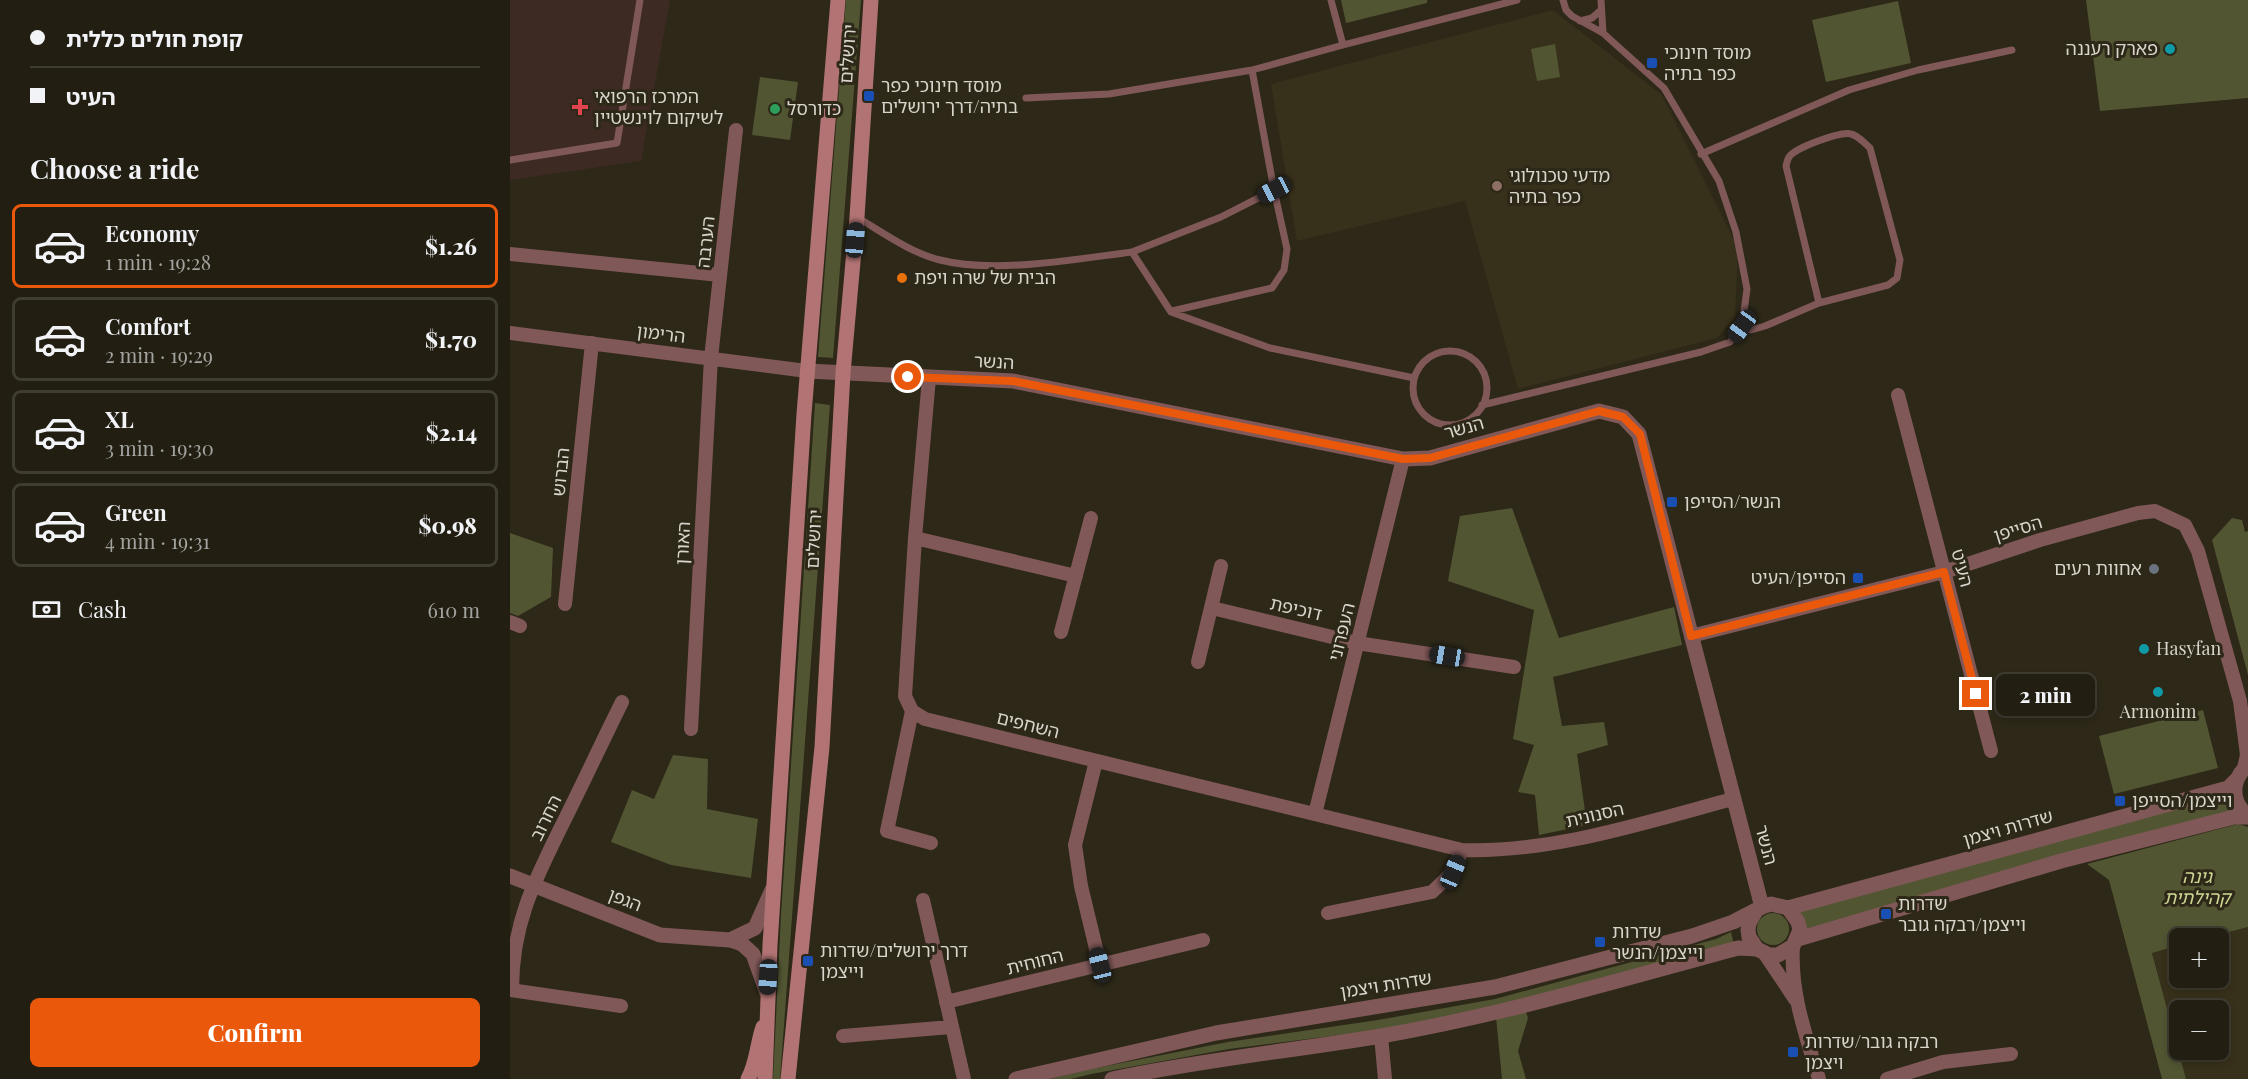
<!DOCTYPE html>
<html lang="en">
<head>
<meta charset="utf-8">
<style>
	:root { --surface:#221e12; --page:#2e2b20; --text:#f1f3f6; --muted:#a2a29f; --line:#3f3c32; --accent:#ea580c }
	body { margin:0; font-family:"Playfair Display","Noto Sans Hebrew",serif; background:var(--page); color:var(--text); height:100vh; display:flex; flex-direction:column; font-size:22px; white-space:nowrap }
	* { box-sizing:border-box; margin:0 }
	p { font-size:20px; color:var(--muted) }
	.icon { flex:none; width:33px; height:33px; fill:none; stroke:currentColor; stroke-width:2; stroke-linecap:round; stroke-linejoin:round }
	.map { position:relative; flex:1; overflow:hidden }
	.side { display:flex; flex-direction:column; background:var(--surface); width:510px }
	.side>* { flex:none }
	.top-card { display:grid; align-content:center; height:132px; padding:0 30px; background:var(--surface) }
	.controls { position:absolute; left:1659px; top:928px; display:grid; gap:12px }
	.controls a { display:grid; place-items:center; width:60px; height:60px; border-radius:9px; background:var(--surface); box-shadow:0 3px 9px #0003,0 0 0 2px var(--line); font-size:30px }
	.end { position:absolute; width:27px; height:27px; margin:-14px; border:8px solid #ea580c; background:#fff; box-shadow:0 0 0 3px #fff }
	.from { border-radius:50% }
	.bubble { position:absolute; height:42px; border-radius:9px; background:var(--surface); box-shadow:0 3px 9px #0003,0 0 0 2px var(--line); font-size:20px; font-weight:800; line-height:42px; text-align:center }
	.car { position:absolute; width:18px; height:36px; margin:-18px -9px; border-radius:8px; box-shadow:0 0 4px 2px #0007; background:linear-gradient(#222 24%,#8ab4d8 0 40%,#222 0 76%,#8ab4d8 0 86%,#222 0) }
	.top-card b { display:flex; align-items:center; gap:21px; height:57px; font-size:22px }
	.top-card b+b { border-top:2px solid var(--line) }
	.top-card i { width:15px; height:15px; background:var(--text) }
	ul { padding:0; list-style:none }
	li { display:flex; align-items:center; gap:18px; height:84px; margin:0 12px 9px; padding:0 18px; border:3px solid var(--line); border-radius:9px }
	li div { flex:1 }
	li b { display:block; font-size:22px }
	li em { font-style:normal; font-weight:800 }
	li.on { border-color:var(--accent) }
	li>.icon { width:54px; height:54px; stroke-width:1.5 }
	h2 { padding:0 30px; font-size:27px; line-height:72px }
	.pay { display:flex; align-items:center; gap:15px; height:66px; padding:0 30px; font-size:22px }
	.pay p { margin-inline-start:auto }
	.cta { display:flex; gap:12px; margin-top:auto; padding:12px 30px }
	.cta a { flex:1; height:69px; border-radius:9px; background:var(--accent); color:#fff; font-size:24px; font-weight:800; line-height:69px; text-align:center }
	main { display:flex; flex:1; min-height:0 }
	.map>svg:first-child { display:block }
	.built { fill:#37301a; fill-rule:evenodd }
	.industrial { fill:#3d2b23 }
	.green { fill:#515532 }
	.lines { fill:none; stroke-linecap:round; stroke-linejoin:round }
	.service { stroke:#805858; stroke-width:7 }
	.minor { stroke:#805858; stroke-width:14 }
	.tertiary { stroke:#805858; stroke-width:15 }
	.secondary { stroke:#b17373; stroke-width:15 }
	.route { stroke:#ea580c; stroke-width:8 }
	.culture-dot { fill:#0f9aa8; stroke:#2d2818; stroke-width:2 }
	.transit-dot { fill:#1a4fb4; stroke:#2d2818; stroke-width:2 }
	.health-dot { fill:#e0444e; stroke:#2d2818; stroke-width:2 }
	.leisure-dot { fill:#2e9e5b; stroke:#2d2818; stroke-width:2 }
	.education-dot { fill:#8d6e63; stroke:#2d2818; stroke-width:2 }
	.food-dot { fill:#e8710a; stroke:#2d2818; stroke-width:2 }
	.worship-dot { fill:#6b7280; stroke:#2d2818; stroke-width:2 }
	.labels { text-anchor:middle; stroke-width:6; stroke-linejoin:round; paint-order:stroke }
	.poi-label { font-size:18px; fill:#d8d5cb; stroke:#2d2818; text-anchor:start }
	.street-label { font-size:18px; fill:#d8d5cb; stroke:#2d2818 }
	.park-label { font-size:18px; font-style:italic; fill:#cfd694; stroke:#2d2818 }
</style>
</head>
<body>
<main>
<section class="side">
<div class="top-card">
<b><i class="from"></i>קופת חולים כללית</b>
<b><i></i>העיט</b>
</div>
<h2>Choose a ride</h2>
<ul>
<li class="on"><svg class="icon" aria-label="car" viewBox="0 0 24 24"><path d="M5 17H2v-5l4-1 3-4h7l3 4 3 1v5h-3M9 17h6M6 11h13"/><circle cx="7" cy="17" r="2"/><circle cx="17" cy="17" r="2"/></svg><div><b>Economy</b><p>1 min · 19:28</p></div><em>$1.26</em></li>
<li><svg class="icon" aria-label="car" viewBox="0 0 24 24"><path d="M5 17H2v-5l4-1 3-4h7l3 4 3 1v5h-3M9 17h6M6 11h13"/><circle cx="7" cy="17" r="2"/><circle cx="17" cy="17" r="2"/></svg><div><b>Comfort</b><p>2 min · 19:29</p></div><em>$1.70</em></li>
<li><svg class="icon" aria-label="car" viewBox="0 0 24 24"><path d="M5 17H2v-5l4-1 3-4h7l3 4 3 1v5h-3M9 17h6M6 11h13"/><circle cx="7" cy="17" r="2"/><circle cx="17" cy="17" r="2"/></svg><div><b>XL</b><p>3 min · 19:30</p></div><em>$2.14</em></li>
<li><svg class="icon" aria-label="car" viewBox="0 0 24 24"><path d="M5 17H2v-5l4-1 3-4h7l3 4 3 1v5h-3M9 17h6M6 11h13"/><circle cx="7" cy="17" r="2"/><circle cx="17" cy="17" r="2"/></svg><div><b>Green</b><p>4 min · 19:31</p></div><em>$0.98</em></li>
</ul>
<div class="pay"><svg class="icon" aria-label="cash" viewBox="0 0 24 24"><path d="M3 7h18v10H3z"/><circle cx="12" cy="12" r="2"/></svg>Cash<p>610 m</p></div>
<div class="cta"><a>Confirm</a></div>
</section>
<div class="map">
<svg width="1738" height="1079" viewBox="0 0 1738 1079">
	<rect width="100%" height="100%" fill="#2d2818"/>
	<path class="built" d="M1043,10L1152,95L1228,248L1225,318L1207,338L1008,389L955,201L787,241L761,84Z
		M1738,927V1079H1676L1642,952L1669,945L1670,978H1708V939H1692ZM1670,1011H1708V1050H1670Z"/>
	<path class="industrial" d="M0,0H160L131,161L0,180Z"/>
	<path class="green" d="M336,0H351L323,358L308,357Z
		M831,0H917V3L836,23Z
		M1576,0H1738V98L1590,111Z
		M1388,1L1401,63L1316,82L1302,20Z
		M1045,44L1050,77L1027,81L1021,49Z
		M250,77L288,82L280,140L242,135Z
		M305,403L320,405L270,1079H263L271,915Z
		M1002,508L1049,638L1164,607L1172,645L1043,677L1052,726L1094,722L1098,745L1067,754L1077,825L1029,835L1025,795L1008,792L1024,745L1003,739L1024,610L938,581L950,516Z
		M1722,518L1732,520L1735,532L1738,531V675L1702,540Z
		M0,533L43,548L41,597L8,616L0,613Z
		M1693,710L1708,768L1604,794L1589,736Z
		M163,755L198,759L197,809L248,819L241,878L161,865L101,842L122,790L144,799Z
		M1717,794L1722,813L1293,933L1289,911Z
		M1728,824L1738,827V927L1692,939H1670L1669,945L1642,953L1676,1079H1652L1599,880L1577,864Z
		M1247 929a16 16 0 1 1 32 0a16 16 0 1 1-32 0Z
		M1221,932L1224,945L992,1007L869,1030L719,1049L581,1074L561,1079H540L581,1069L718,1042L868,1020L985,999L1206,939Z
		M1015,1009L1018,1018L1008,1051L1016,1079H992L986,1017Z"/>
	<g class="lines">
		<path class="service" d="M821,0L833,45
			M1091,0L1093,33
			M1070,21L1082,18L1090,11
			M516,98L599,94L742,70L833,45L1007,0
			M1191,154L1339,90L1408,70L1502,50
			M0,160L107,143L130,0
			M348,218C374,233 401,253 430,260C485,274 566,259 622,252L661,312L760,348L904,378
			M622,252L711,217L764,190
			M662,311L762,288L774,270L777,249L764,190L742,70
			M1232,326L1241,330L1255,326L1309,303L1378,285L1387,278L1390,260L1360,148C1354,143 1349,136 1341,134C1331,131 1284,148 1279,157C1277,160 1277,163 1276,166L1309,303
			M903 388a37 37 0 1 1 74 0a37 37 0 1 1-74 0Z
			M972,405L1191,352L1220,342L1232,326L1237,289L1226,232L1209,181L1154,88L1093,33L1062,16L1056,10L1053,0"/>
		<path class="minor" d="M0,254L210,275
			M0,333L297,371
			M419,378L405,538L395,696L402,711L415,719L952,850C1044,853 1135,822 1223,799
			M1388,395L1481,751
			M405,538L566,576
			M55,604L82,343
			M702,608L847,643L1004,667
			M0,622L10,626
			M551,632L581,518
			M1181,636L1434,572L1530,540L1628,513L1645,511L1675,525L1688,551L1730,701L1737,755L1734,768
			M688,662L711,566
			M402,711L377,831L421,843
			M181,729L201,358L226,130
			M586,761L565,845L571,886L590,965
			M805,814L893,459
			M413,900L454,1079
			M818,913L922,892L943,872L952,850
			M1283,946C1280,992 1296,1036 1309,1079
			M1255,954L1285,999
			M0,990L111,1006
			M2,990C2,921 26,878 56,817C75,779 93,740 112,702
			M436,1002L693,940
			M333,1036L441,1027
			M871,1036L875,1079
			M1377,1079L1433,1062L1501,1054"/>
		<path class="tertiary" d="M297,371L503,381L893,459L920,458L1089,411L1113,417L1129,434L1252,907
			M1738,765C1721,780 1720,801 1738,816
			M0,876L150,935L220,940L232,944L243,954L257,993
			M1278,908L1718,788L1726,780
			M1288,939L1551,861L1724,817H1738
			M220,940L245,928L262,890
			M506,1079L706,1033L985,987L1182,936L1223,922L1252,907L1261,904L1278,908L1288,922L1290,930L1283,946L1268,955H1259L1247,949L1239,937L1238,930L1239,923L1246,911
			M602,1079C690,1060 781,1051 871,1036C992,1015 1110,980 1228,948L1247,949"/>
		<path class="secondary" d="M238,1079C247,1063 247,1044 253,1027
			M255,1079L260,945L294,414L328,0
			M278,1079L312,747L333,373L347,217L361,0"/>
	</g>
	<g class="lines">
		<path class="route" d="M398,377L503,381L893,459L920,458L1089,411L1113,417L1130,434L1181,636L1434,572L1466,694"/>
	</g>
	<g class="culture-dot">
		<circle cx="1660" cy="49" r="6"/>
		<circle cx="1634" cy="649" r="6"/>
		<circle cx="1648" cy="692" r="6"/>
	</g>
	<g class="transit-dot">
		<rect x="1136" y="57" width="12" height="12" rx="3"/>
		<rect x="353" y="90" width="12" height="12" rx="3"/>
		<rect x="1156" y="496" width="12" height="12" rx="3"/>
		<rect x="1342" y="572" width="12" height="12" rx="3"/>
		<rect x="1604" y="795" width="12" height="12" rx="3"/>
		<rect x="1370" y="908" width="12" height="12" rx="3"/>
		<rect x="1084" y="936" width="12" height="12" rx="3"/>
		<rect x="292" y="955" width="12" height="12" rx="3"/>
		<rect x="1277" y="1046" width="12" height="12" rx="3"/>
	</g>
	<path class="health-dot" d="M67 98h6v6h6v6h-6v6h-6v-6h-6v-6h6z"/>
	<circle class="leisure-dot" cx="265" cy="109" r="6"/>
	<circle class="education-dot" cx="987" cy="186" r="6"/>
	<circle class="food-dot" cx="392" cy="278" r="6"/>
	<circle class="worship-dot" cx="1644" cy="569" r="6"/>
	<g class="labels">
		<g class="poi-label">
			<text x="1648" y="55" text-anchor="end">פארק רעננה</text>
			<text x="1154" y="59">מוסד חינוכי<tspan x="1154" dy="21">כפר בתיה</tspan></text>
			<text x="371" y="92">מוסד חינוכי כפר<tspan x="371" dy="21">בתיה/דרך ירושלים</tspan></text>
			<text x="84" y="103">המרכז הרפואי<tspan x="84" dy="21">לשיקום לוינשטיין</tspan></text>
			<text x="277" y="115">כדורסל</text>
			<text x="999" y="182">מדעי טכנולוגי<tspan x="999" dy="21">כפר בתיה</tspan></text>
			<text x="404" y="284">הבית של שרה ויפת</text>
			<text x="1174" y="508">הנשר/הסייפן</text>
			<text x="1632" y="575" text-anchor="end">אחוות רעים</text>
			<text x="1336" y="584" text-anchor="end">הסייפן/העיט</text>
			<text x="1646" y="655">Hasyfan</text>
			<text x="1648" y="718" text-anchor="middle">Armonim</text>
			<text x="1622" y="807">וייצמן/הסייפן</text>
			<text x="1388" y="910">שדרות<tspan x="1388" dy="21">וייצמן/רבקה גובר</tspan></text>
			<text x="1102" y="938">שדרות<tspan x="1102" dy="21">וייצמן/הנשר</tspan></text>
			<text x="310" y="957">דרך ירושלים/שדרות<tspan x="310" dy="21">וייצמן</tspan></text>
			<text x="1295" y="1048">רבקה גובר/שדרות<tspan x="1295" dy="21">ויצמן</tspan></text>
		</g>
		<g class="street-label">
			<text transform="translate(338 54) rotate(-86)" y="6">ירושלים</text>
			<text transform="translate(196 242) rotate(-84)" y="6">הערבה</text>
			<text transform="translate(151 334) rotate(7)" y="6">הרימון</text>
			<text transform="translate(484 362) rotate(3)" y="6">הנשר</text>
			<text transform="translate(954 428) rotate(-16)" y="6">הנשר</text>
			<text transform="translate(51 472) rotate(-84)" y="6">הברוש</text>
			<text transform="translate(1508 529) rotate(-17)" y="6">הסייפן</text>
			<text transform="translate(304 539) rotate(-87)" y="6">ירושלים</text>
			<text transform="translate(173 543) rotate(-87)" y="6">האורן</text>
			<text transform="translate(1452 568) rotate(75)" y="6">העיט</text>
			<text transform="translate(786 609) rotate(13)" y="6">דוכיפת</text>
			<text transform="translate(832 632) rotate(-76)" y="6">העפרוני</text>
			<text transform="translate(518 725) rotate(14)" y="6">השחפים</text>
			<text transform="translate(1085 815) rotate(-13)" y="6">הסנונית</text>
			<text transform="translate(36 818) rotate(-64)" y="6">החרוב</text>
			<text transform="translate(1498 828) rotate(-16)" y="6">שדרות ויצמן</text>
			<text transform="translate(1256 845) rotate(75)" y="6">הנשר</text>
			<text transform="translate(115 900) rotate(21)" y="6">הגפן</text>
			<text transform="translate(525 962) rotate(-14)" y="6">החוחית</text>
			<text transform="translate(876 985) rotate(-9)" y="6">שדרות ויצמן</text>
		</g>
		<g class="park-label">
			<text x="1687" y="883">גינה<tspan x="1687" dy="21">קהילתית</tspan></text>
		</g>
	</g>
</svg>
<div class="controls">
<a>+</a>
<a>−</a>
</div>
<i class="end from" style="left:398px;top:377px"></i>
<i class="end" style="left:1466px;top:694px"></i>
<div class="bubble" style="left:1486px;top:674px;width:99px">2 min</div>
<i class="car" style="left:764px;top:190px;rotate:242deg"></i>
<i class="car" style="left:345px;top:240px;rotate:5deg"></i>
<i class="car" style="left:1232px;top:326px;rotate:216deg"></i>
<i class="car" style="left:937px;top:656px;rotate:279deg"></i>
<i class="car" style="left:943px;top:872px;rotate:23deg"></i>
<i class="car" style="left:590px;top:965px;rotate:346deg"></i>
<i class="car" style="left:258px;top:977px;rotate:183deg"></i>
</div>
</main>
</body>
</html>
